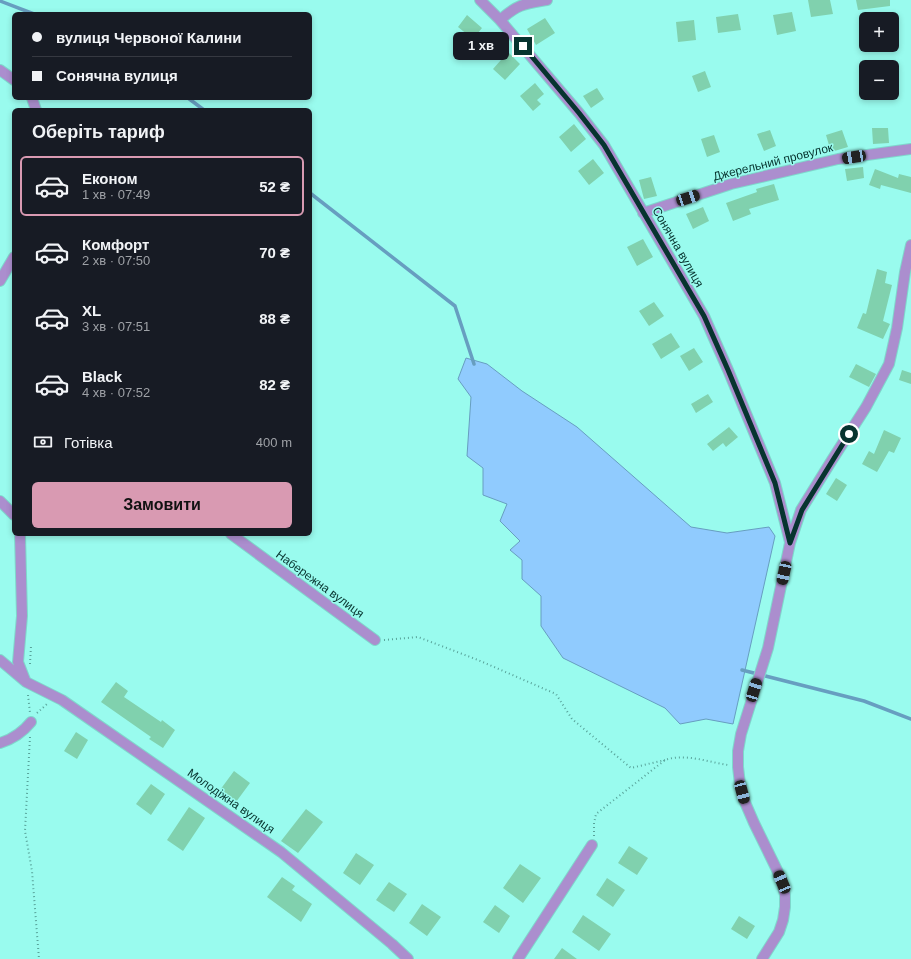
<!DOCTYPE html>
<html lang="uk">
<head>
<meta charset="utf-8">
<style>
	:root { --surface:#171b24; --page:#20242c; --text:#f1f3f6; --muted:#9ea1a6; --line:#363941; --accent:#d99ab2 }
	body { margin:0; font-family:Helvetica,sans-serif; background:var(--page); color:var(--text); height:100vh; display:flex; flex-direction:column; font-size:15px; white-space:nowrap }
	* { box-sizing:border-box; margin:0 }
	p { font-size:13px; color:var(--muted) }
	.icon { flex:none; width:22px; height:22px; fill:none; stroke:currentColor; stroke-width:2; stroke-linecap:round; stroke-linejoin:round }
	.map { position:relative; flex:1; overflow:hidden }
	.details { position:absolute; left:12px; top:108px; width:300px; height:428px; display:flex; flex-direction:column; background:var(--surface); border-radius:6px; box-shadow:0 2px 6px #0003 }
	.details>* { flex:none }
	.hud { position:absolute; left:12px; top:12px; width:300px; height:88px; border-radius:6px; box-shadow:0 2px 6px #0003; display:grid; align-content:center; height:88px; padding:0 20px; background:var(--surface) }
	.tools { position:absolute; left:859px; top:12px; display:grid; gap:8px }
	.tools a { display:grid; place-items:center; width:40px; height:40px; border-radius:6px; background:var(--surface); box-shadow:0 2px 6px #0003; font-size:20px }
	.end { position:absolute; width:18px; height:18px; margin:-9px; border:5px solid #07342f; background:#fff; box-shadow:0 0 0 2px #fff }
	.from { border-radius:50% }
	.bubble { position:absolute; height:28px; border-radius:6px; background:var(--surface); box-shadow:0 2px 6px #0003; font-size:13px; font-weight:600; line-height:28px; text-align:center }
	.car { position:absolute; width:12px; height:24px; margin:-12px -6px; border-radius:5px; box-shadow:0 0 3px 1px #0007; background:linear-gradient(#222 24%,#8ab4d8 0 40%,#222 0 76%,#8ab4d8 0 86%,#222 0) }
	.hud b { display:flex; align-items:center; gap:14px; height:38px; font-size:15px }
	.hud b+b { border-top:1px solid var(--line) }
	.hud i { width:10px; height:10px; background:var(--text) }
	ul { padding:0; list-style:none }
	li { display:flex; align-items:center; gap:12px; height:60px; margin:0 8px 6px; padding:0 12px; border:2px solid transparent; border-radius:6px }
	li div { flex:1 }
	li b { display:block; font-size:15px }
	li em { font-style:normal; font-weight:600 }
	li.on { border-color:var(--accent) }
	li>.icon { width:36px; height:36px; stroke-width:1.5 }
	h2 { padding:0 20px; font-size:18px; line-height:48px }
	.pay { display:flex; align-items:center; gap:10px; height:44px; padding:0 20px; font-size:15px }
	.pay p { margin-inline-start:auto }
	.cta { display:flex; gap:8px; margin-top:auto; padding:8px 20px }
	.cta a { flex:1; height:46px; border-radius:6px; background:var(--accent); color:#111; font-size:16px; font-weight:600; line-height:46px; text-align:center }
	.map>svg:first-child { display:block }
	.water { fill:#90cbfe; stroke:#679ec0 }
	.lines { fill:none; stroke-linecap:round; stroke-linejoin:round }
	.stream { stroke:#679ec0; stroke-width:3.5 }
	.building { fill:#80d1ae }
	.minor-casing { stroke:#7fd7cc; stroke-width:12 }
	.path { stroke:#58a39a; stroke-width:2; stroke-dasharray:1 3; stroke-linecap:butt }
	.minor { stroke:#ab8ece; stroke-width:10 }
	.route { stroke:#07342f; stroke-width:5 }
	.labels { text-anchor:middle; stroke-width:3; stroke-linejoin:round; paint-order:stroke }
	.street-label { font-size:12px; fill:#07342f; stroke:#99fbee }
</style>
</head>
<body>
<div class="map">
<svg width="911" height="959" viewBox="0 0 911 959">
	<rect width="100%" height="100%" fill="#99fbee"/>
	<path class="water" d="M466,358L487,364L522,391L577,427L691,527L727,533L769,527L775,536L733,724L706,719L680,724L665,708L563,658L541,626V596L522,579V560L510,550L520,541L500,521L507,504L483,495V468L467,456L471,397L458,379Z"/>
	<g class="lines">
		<path class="stream" d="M0,1L34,14
			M188,98L204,110
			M310,193L455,306L474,364
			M742,670L864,701L911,719"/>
	</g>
	<path class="building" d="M808,0H830L833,14L811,17Z
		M856,0H890V6L858,10Z
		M792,12L796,31L777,35L773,15Z
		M738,14L741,30L718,33L716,17Z
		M467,15L482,28L473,39L458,27Z
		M545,18L555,33L536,45L527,29Z
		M694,20L696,40L678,42L676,22Z
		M508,52L520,64L505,80L493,69Z
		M705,71L711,87L698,92L692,76Z
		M535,83L544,94L537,100L541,104L533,111L520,96Z
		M597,88L604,99L591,108L583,96Z
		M574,124L586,139L571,152L559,137Z
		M872,128H888L889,143L873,144Z
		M770,130L776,146L764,151L757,134Z
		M842,130L848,147L831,152L826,135Z
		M714,135L720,152L707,157L701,139Z
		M593,159L604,173L589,185L578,171Z
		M863,167L864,178L847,181L845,169Z
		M875,169L898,178L899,174L911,177V193L881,185L880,189L869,185Z
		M651,177L657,196L644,199L639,180Z
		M774,184L779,200L749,209L751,214L733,221L726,203L757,192L756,189Z
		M703,207L709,221L693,229L686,214Z
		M643,239L653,257L637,266L627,247Z
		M877,269L887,272L885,283L892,285L883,321L890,324L883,339L857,328L863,313L866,314Z
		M654,302L664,316L649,326L639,311Z
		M671,333L680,347L661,359L652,344Z
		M694,348L703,362L689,371L680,356Z
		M856,364L876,374L869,387L849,377Z
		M902,370L911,373V384L899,380Z
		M708,394L713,402L696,413L691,404Z
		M729,427L738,437L726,447L723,443L713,451L707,444Z
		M884,430L901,438L894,453L889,451L877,472L862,464L869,451L874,454Z
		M836,478L847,485L837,501L826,494Z
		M116,682L128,691L124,697L161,722L162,720L175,730L163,748L149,739L151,737L101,702Z
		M76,732L88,740L77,759L64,751Z
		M234,771L250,783L236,802L220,790Z
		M151,784L165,794L151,815L136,804Z
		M189,807L205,818L183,851L167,840Z
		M306,809L323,822L298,853L281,841Z
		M629,846L648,858L637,875L618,863Z
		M356,853L374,865L360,885L343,873Z
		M520,864L541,878L523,903L503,888Z
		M282,877L295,886L292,890L312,904L301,922L267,897Z
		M607,878L625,890L613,907L596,895Z
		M389,882L407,894L394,912L376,900Z
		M422,904L441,917L427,936L409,923Z
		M495,905L510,916L499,933L483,922Z
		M583,915L611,934L599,951L572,932Z
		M739,916L755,926L747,939L731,929Z
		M562,948L577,959H554Z"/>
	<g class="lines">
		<defs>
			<path id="minor" d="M480,0L500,20L579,113L604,145L704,316L728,370L775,483L790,542
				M500,20C518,4 524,4 547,0
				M0,70L14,80
				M32,98L36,110
				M643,213L731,184L838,159L911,149
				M0,281L14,257
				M0,501L14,515
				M20,534L22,616L18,662L25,680
				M231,534L375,640
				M0,660L26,682L62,700L281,852L392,944L408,959
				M0,743C13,739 23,732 31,722
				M518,959L592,845
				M762,959L779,932L783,920L785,907V895L782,882L777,870L754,823L744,800L740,784L738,767V751L741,734L768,648L790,543L801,510L832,460L866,407L889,364L897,328L905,272L911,245"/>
		</defs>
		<use href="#minor" class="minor-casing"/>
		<path class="path" d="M384,640L418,637L478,660L556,694L572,719L631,768L665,760
			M30,664L31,646
			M28,695L30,713
			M37,713L47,704
			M30,737L25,831L32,871L39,959
			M594,836V823L596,814L665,760C685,753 708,762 728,765"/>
		<use href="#minor" class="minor"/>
	</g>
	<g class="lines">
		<path class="route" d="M523,46L579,113L604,145L704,316L728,370L775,483L790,543L802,510L849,434"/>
	</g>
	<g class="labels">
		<g class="street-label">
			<text transform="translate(773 162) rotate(-14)" y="4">Джерельний провулок</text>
			<text transform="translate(678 247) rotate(60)" y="4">Сонячна вулиця</text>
			<text transform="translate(320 584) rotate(36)" y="4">Набережна вулиця</text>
			<text transform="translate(231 801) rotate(35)" y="4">Молодіжна вулиця</text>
		</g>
	</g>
</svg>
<div class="tools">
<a>+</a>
<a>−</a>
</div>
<i class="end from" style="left:849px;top:434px"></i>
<i class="end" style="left:523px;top:46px"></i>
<div class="bubble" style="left:453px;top:32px;width:56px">1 хв</div>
<i class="car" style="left:854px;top:157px;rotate:261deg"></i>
<i class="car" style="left:688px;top:198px;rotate:72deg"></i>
<i class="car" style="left:784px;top:573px;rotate:192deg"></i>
<i class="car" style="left:754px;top:690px;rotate:17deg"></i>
<i class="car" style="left:742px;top:792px;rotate:165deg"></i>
<i class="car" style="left:782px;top:882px;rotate:337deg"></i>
<div class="hud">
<b><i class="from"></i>вулиця Червоної Калини</b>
<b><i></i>Сонячна вулиця</b>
</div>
<section class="details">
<h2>Оберіть тариф</h2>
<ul>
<li class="on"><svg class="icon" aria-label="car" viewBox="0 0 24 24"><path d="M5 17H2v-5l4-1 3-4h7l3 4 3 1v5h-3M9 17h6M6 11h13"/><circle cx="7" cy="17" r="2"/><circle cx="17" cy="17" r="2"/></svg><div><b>Економ</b><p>1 хв · 07:49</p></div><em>52 ₴</em></li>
<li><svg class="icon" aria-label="car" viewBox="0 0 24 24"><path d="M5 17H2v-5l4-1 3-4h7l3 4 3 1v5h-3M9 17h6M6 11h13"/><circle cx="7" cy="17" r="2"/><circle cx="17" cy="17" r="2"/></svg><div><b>Комфорт</b><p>2 хв · 07:50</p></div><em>70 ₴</em></li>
<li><svg class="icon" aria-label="car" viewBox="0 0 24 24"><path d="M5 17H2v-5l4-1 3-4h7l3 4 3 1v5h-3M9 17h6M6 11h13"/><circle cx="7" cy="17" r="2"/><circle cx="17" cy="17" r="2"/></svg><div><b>XL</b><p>3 хв · 07:51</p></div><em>88 ₴</em></li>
<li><svg class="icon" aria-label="car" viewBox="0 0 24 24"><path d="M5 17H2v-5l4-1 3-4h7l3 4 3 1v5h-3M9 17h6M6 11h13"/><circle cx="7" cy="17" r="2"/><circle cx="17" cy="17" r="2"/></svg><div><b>Black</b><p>4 хв · 07:52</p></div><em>82 ₴</em></li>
</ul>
<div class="pay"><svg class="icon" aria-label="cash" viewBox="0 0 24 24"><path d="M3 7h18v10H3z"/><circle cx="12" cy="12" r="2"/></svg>Готівка<p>400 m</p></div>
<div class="cta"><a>Замовити</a></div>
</section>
</div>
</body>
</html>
